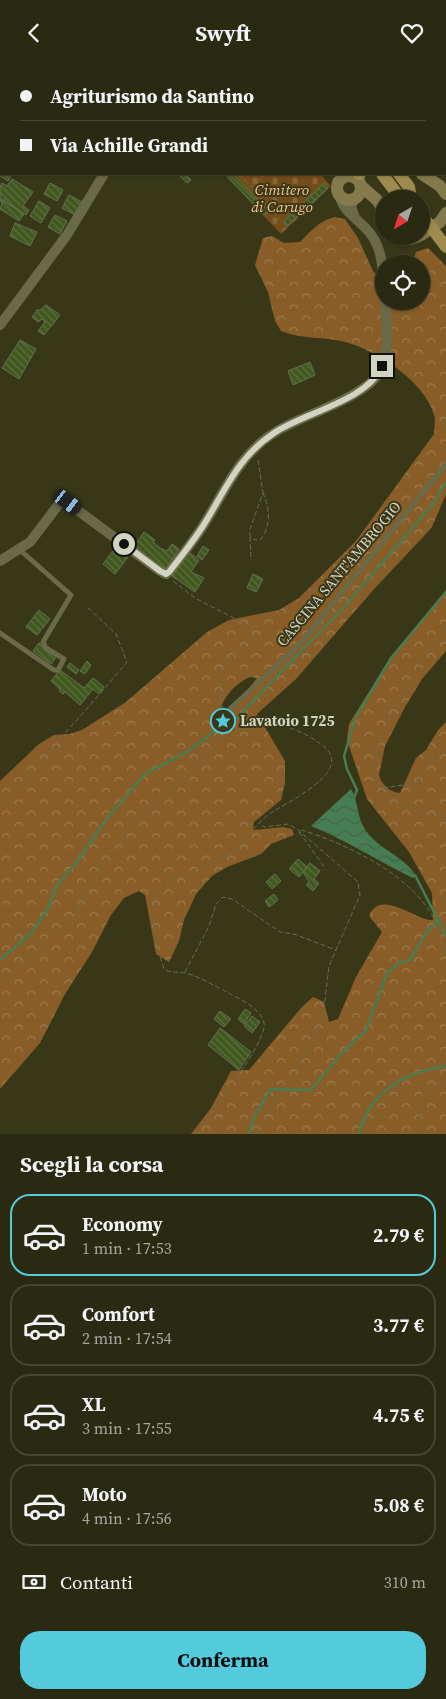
<!DOCTYPE html>
<html lang="it">
<head>
<meta charset="utf-8">
<style>
	:root { --surface:#2a2a13; --page:#363621; --text:#f1f3f6; --muted:#a5a7a0; --line:#464633; --accent:#54cadd }
	body { margin:0; font-family:"Source Serif 4",serif; background:var(--page); color:var(--text); height:100vh; display:flex; flex-direction:column; font-size:19px; white-space:nowrap }
	* { box-sizing:border-box; margin:0 }
	p { font-size:16px; color:var(--muted) }
	.icon { flex:none; width:28px; height:28px; fill:none; stroke:currentColor; stroke-width:2; stroke-linecap:round; stroke-linejoin:round }
	.map { position:relative; height:1069px; overflow:hidden }
	.sheet { display:flex; flex-direction:column; background:var(--surface); flex:1 }
	.sheet>* { flex:none }
	.banner { position:absolute; left:0px; top:0px; width:446px; height:110px; box-shadow:0 1px 4px #0004,0 0 0 1px var(--line); display:grid; align-content:center; height:110px; padding:0 20px; background:var(--surface) }
	.needle { width:32px; rotate:219deg }
	.tools { position:absolute; left:375px; top:125px; display:grid; gap:10px }
	.tools a { display:grid; place-items:center; width:55px; height:55px; border-radius:50%; background:var(--surface); box-shadow:0 1px 4px #0004,0 0 0 1px var(--line); font-size:25px }
	.end { position:absolute; width:22px; height:22px; margin:-11px; border:6px solid #d2d3c1; background:#111; box-shadow:0 0 0 2px #111 }
	.from { border-radius:50% }
	.car { position:absolute; width:15px; height:30px; margin:-15px -8px; border-radius:6px; box-shadow:0 0 4px 1px #0007; background:linear-gradient(#222 24%,#8ab4d8 0 40%,#222 0 76%,#8ab4d8 0 86%,#222 0) }
	.banner b { display:flex; align-items:center; gap:18px; height:48px; font-size:19px }
	.banner b+b { border-top:1px solid var(--line) }
	.banner i { width:12px; height:12px; background:var(--text) }
	ul { padding:0; list-style:none }
	li { display:flex; align-items:center; gap:15px; height:82px; margin:0 10px 8px; padding:0 10px; border:2px solid var(--line); border-radius:20px }
	li div { flex:1 }
	li b { display:block; font-size:19px }
	li em { font-style:normal; font-weight:700 }
	li.active { border-color:var(--accent) }
	li>.icon { width:45px; height:45px; stroke-width:1.5 }
	h2 { padding:0 20px; font-size:22px; line-height:60px }
	.pay { display:flex; align-items:center; gap:12px; height:55px; padding:0 20px; font-size:19px }
	.pay p { margin-inline-start:auto }
	.action { display:flex; gap:10px; margin-top:auto; padding:10px 20px }
	.action a { flex:1; height:58px; border-radius:20px; background:var(--accent); color:#111; font-size:20px; font-weight:700; line-height:58px; text-align:center }
	header { display:flex; justify-content:space-between; align-items:center; height:65px; padding:0 20px; background:var(--surface); font-size:22px; font-weight:700 }
	.map>svg:first-child { display:block }
	.forest { fill:url(#forest-crowns); fill-rule:evenodd }
	.cemetery { fill:url(#cemetery-stones) }
	.water { fill:url(#water-waves) }
	.lines { fill:none; stroke-linecap:round; stroke-linejoin:round }
	.stream { stroke:#477d52; stroke-width:2.5 }
	.building { fill:url(#building-back-hatch); stroke:#627153 }
	.path { stroke:#6b6c51; stroke-width:1; stroke-dasharray:5 2.5; stroke-linecap:butt }
	.lane { stroke:#6a6a49; stroke-width:5 }
	.street { stroke:#6a6a49; stroke-width:10 }
	.secondary { stroke:#847a4b; stroke-width:12 }
	.primary { stroke:#9e8b4e; stroke-width:12 }
	.route { stroke:#d2d3c1; stroke-width:6 }
	.labels { text-anchor:middle; stroke-width:4; stroke-linejoin:round; paint-order:stroke }
	.park-label { font-size:15px; font-style:italic; fill:#f8c48a; stroke:#383819 }
	.street-label { font-size:15px; fill:#d2d3c1; stroke:#383819 }
	.poi-label { font-size:15px; font-weight:bold; fill:#d2d3c1; stroke:#383819; text-anchor:start }
</style>
</head>
<body>
<header><svg class="icon" aria-label="back" viewBox="0 0 24 24"><path d="M15 5l-7 7 7 7"/></svg>Swyft<svg class="icon" aria-label="heart" viewBox="0 0 24 24"><path d="M12 20l-8-8c-3-5 5-10 8-4 3-6 11-1 8 4z"/></svg></header>
<div class="map">
<svg width="446" height="1069" viewBox="0 0 446 1069">
	<defs>
		<pattern id="forest-crowns" width="20" height="18" patternUnits="userSpaceOnUse" patternTransform="scale(1.25)"><rect width="20" height="18" fill="#885d28"/><path d="M2 6a3 3 0 1 1 6 0M12 15a3 3 0 1 1 6 0" fill="none" stroke="#9d7b4f"/></pattern>
		<pattern id="cemetery-stones" width="16" height="16" patternUnits="userSpaceOnUse" patternTransform="scale(1.25)"><rect width="16" height="16" fill="#744c1a"/><path d="M2 7V4a2 2 0 0 1 4 0v3zM10 15v-3a2 2 0 0 1 4 0v3z" fill="#87653a"/></pattern>
		<pattern id="water-waves" width="16" height="10" patternUnits="userSpaceOnUse" patternTransform="scale(1.25)"><rect width="16" height="10" fill="#477d52"/><path d="M0 5q4-4 8 0t8 0" fill="none" stroke="#446448"/></pattern>
		<pattern id="building-back-hatch" width="6" height="6" patternUnits="userSpaceOnUse" patternTransform="scale(1.25)"><rect width="6" height="6" fill="#40581e"/><path d="M-1 5l2 2M0 0l6 6M5-1l2 2" fill="none" stroke="#5b6f3d"/></pattern>
	</defs>
	<rect width="100%" height="100%" fill="#383819"/>
	<path class="forest" d="M335,152L345,154L358,173L373,206L384,216V236H421V199H412L416,187L428,183L446,201V429L432,462L424,471L375,523L296,614L258,648L254,655L263,659L285,696V718L281,735L254,757L253,765L283,762L292,764L294,770L271,779L261,789L227,802L212,811L196,829L184,855L179,876L169,897L156,889L145,830L139,826L124,833L111,850L92,887L65,929L40,978L0,1024V716L39,679L54,670L69,669L82,665L126,637L207,567L229,555L279,545L299,533L356,476L434,369C434,363 436,355 434,350C425,317 377,285 345,277C322,271 304,275 281,266L275,256L268,227L255,200L263,173L272,171L284,178L300,177C310,167 320,155 335,152ZM250,612L257,613L232,645L231,649L234,665L228,667L218,657C219,637 232,620 250,612Z
		M446,525V586L422,614L405,642L385,681L379,710C381,719 391,728 400,728L416,693L426,685L438,665L446,657V1069H191L211,1043L231,1006L249,1005L301,943L313,932L324,937L329,957L338,954L356,912L382,867L369,851C380,822 418,857 433,855L432,828L409,787L367,734L347,675L349,659L390,593Z"/>
	<path class="cemetery" d="M224,109H320L331,121L281,169Z"/>
	<path class="water" d="M351,724C358,736 357,750 363,761C375,784 404,790 416,811L413,813C378,796 346,775 311,761Z"/>
	<g class="lines">
		<path class="stream" d="M232,658L346,540L432,440L446,418
			M354,733L357,725L347,704L344,691L356,652L391,593L446,527
			M415,810L446,871
			M0,895L33,866L47,845L57,820L75,799L108,752L145,709L190,685L221,661
			M249,1069L254,1052L271,1024L311,1025L341,989L366,965L387,908L399,898L410,895L428,865L440,855
			M359,1069C369,1027 405,1007 446,1001"/>
	</g>
	<path class="building" d="M1,96V109H12L8,116L0,111Z
		M178,109H185L191,115L187,118Z
		M225,109H233L268,146L264,150Z
		M12,114L33,127L23,141L29,145L26,150L0,133V122L2,118L7,121Z
		M50,118L63,125L57,136L44,129Z
		M324,118L328,123L287,161L283,157Z
		M69,130L82,137L75,150L62,143Z
		M0,134L24,149L19,156L0,144L2,139Z
		M39,136L50,143L41,158L30,151Z
		M55,150L67,156L60,169L48,162Z
		M15,158L37,167L30,181L10,171Z
		M46,240L60,250L44,270L38,266L45,257L42,254L38,257L32,252L38,244L39,246Z
		M20,275L36,284L19,314L2,303Z
		M310,297L315,310L293,320L288,306Z
		M144,467L155,475L153,477L160,483L167,486L172,479L179,484L166,504L154,498L134,482Z
		M203,481L209,485L202,495L197,491Z
		M116,482L128,492L115,509L103,499Z
		M190,488L199,495L191,507L204,513L195,527L172,511L187,489Z
		M253,509L263,514L256,527L247,523Z
		M39,545L50,554L37,570L26,562Z
		M39,578L57,591L51,599L33,586Z
		M87,596L91,600L85,609L80,606Z
		M70,598L79,605L76,609L67,602Z
		M60,605L84,623L93,613L104,622L99,629L93,624L80,640L65,627L63,629L59,626L60,624L51,616Z
		M298,794L307,802L299,812L289,804Z
		M310,798L320,806L314,814L319,818L313,826L306,820L309,817L303,807Z
		M275,809L281,816L272,824L266,817Z
		M274,829L278,835L269,842L265,836Z
		M245,944L251,948L244,959L238,954Z
		M220,946L231,954L224,962L214,954Z
		M252,951L260,957L252,968L244,961Z
		M220,963L251,987L239,1005L208,980Z"/>
	<g class="lines">
		<path class="path" d="M239,109L251,122
			M266,109L251,122L280,155
			M332,125L334,109
			M421,216L432,212L446,222
			M258,395L263,428L250,464V471L255,475L261,474C271,461 270,443 263,428
			M250,472L251,495
			M173,516L195,533L251,562C258,577 243,580 234,588C220,601 216,627 223,644
			M446,561C421,594 371,672 372,713L405,744L446,752
			M383,723L416,718L431,695L446,689
			M0,740L85,646L127,597L116,569L86,541
			M301,765C346,778 418,813 437,860C440,869 442,880 446,889
			M299,767L323,800L324,805
			M185,907L209,861L216,839L223,832L232,834L280,867L294,869L336,885
			M0,918L49,875L77,847L110,788L144,747L184,713L225,668
			M199,1069C210,1046 268,977 264,958C261,943 239,934 227,927C214,921 199,911 185,908C177,906 172,909 164,904C157,884 146,841 160,824C170,811 209,799 224,792C244,782 251,763 268,750C284,738 358,706 322,680C305,667 278,655 255,660C249,661 244,663 237,664
			M257,1069L279,1025L308,985L323,953L329,901L360,830L358,817L297,764L288,759L264,762L259,758
			M415,1069L422,1047V1028L434,1018L446,1020"/>
		<path class="lane" d="M339,0L340,1
			M0,22L1,23
			M0,568L54,605H58L64,594L46,583L43,577L71,530L20,485
			M230,663L227,649L231,643L300,579L446,399"/>
		<path class="street" d="M272,0L273,1
			M142,1V0
			M0,83L1,81
			M340,130C341,146 360,155 369,167C381,181 382,198 384,216
			M354,150L351,141L355,133
			M0,260L67,170L104,109
			M0,496L30,477L59,439L65,436L160,506L166,509L169,507C180,493 191,479 201,464C224,429 238,389 277,366C303,350 365,332 379,308C391,288 386,258 385,236"/>
		<path class="secondary" d="M445,20L446,19
			M422,109L440,121L446,129
			M337 123a12 12 0 1 1 24 0a12 12 0 1 1-24 0Z
			M360,120L377,135L384,145
			M421,170L440,157L446,148
			M401,171L411,174L419,171"/>
		<path class="primary" d="M311,0L312,1
			M359,109H360
			M382,109L401,134
			M399,109L409,122L411,134
			M421,149L446,182"/>
	</g>
	<g class="lines">
		<path class="route" d="M124,479L160,506L166,509L169,507C180,493 191,479 201,464C224,429 236,393 274,368C303,348 369,335 382,301"/>
	</g>
	<defs>
		<symbol id="sight-ring" viewBox="-11 -11 22 22"><circle r="9.5" fill="#383819" stroke="#54cadd" stroke-width="1.5"/><path d="M0-6L1.8-2.2L6-1.7L2.9 1.2L3.7 5.4L0 3.3L-3.7 5.4L-2.9 1.2L-6-1.7L-1.8-2.2Z" fill="#54cadd"/></symbol>
	</defs>
	<g fill-rule="evenodd">
		<use href="#sight-ring" x="209" y="642" width="28" height="28"/>
	</g>
	<g class="labels">
		<g class="park-label">
			<text x="282" y="130">Cimitero<tspan x="282" dy="17">di Carugo</tspan></text>
		</g>
		<g class="street-label">
			<text transform="translate(339 509) rotate(-50)" y="5">CASCINA SANT'AMBROGIO</text>
		</g>
		<g class="poi-label">
			<text x="240" y="661">Lavatoio 1725</text>
		</g>
	</g>
</svg>
<div class="tools">
<a><svg class="needle" viewBox="-14 -14 28 28"><path d="M0-13l5 13h-10z" fill="#e53935"/><path d="M0 13l5-13h-10z" fill="#a5a7a0"/></svg></a>
<a><svg class="icon" aria-label="locate" viewBox="0 0 24 24"><circle cx="12" cy="12" r="6"/><path d="M12 2v4M12 18v4M2 12h4M18 12h4"/></svg></a>
</div>
<i class="end from" style="left:124px;top:479px"></i>
<i class="end" style="left:382px;top:301px"></i>
<i class="car" style="left:68px;top:437px;rotate:127deg"></i>
<div class="banner">
<b><i class="from"></i>Agriturismo da Santino</b>
<b><i></i>Via Achille Grandi</b>
</div>
</div>
<section class="sheet">
<h2>Scegli la corsa</h2>
<ul>
<li class="active"><svg class="icon" aria-label="car" viewBox="0 0 24 24"><path d="M5 17H2v-5l4-1 3-4h7l3 4 3 1v5h-3M9 17h6M6 11h13"/><circle cx="7" cy="17" r="2"/><circle cx="17" cy="17" r="2"/></svg><div><b>Economy</b><p>1 min · 17:53</p></div><em>2.79 €</em></li>
<li><svg class="icon" aria-label="car" viewBox="0 0 24 24"><path d="M5 17H2v-5l4-1 3-4h7l3 4 3 1v5h-3M9 17h6M6 11h13"/><circle cx="7" cy="17" r="2"/><circle cx="17" cy="17" r="2"/></svg><div><b>Comfort</b><p>2 min · 17:54</p></div><em>3.77 €</em></li>
<li><svg class="icon" aria-label="car" viewBox="0 0 24 24"><path d="M5 17H2v-5l4-1 3-4h7l3 4 3 1v5h-3M9 17h6M6 11h13"/><circle cx="7" cy="17" r="2"/><circle cx="17" cy="17" r="2"/></svg><div><b>XL</b><p>3 min · 17:55</p></div><em>4.75 €</em></li>
<li><svg class="icon" aria-label="car" viewBox="0 0 24 24"><path d="M5 17H2v-5l4-1 3-4h7l3 4 3 1v5h-3M9 17h6M6 11h13"/><circle cx="7" cy="17" r="2"/><circle cx="17" cy="17" r="2"/></svg><div><b>Moto</b><p>4 min · 17:56</p></div><em>5.08 €</em></li>
</ul>
<div class="pay"><svg class="icon" aria-label="cash" viewBox="0 0 24 24"><path d="M3 7h18v10H3z"/><circle cx="12" cy="12" r="2"/></svg>Contanti<p>310 m</p></div>
<div class="action"><a>Conferma</a></div>
</section>
</body>
</html>
